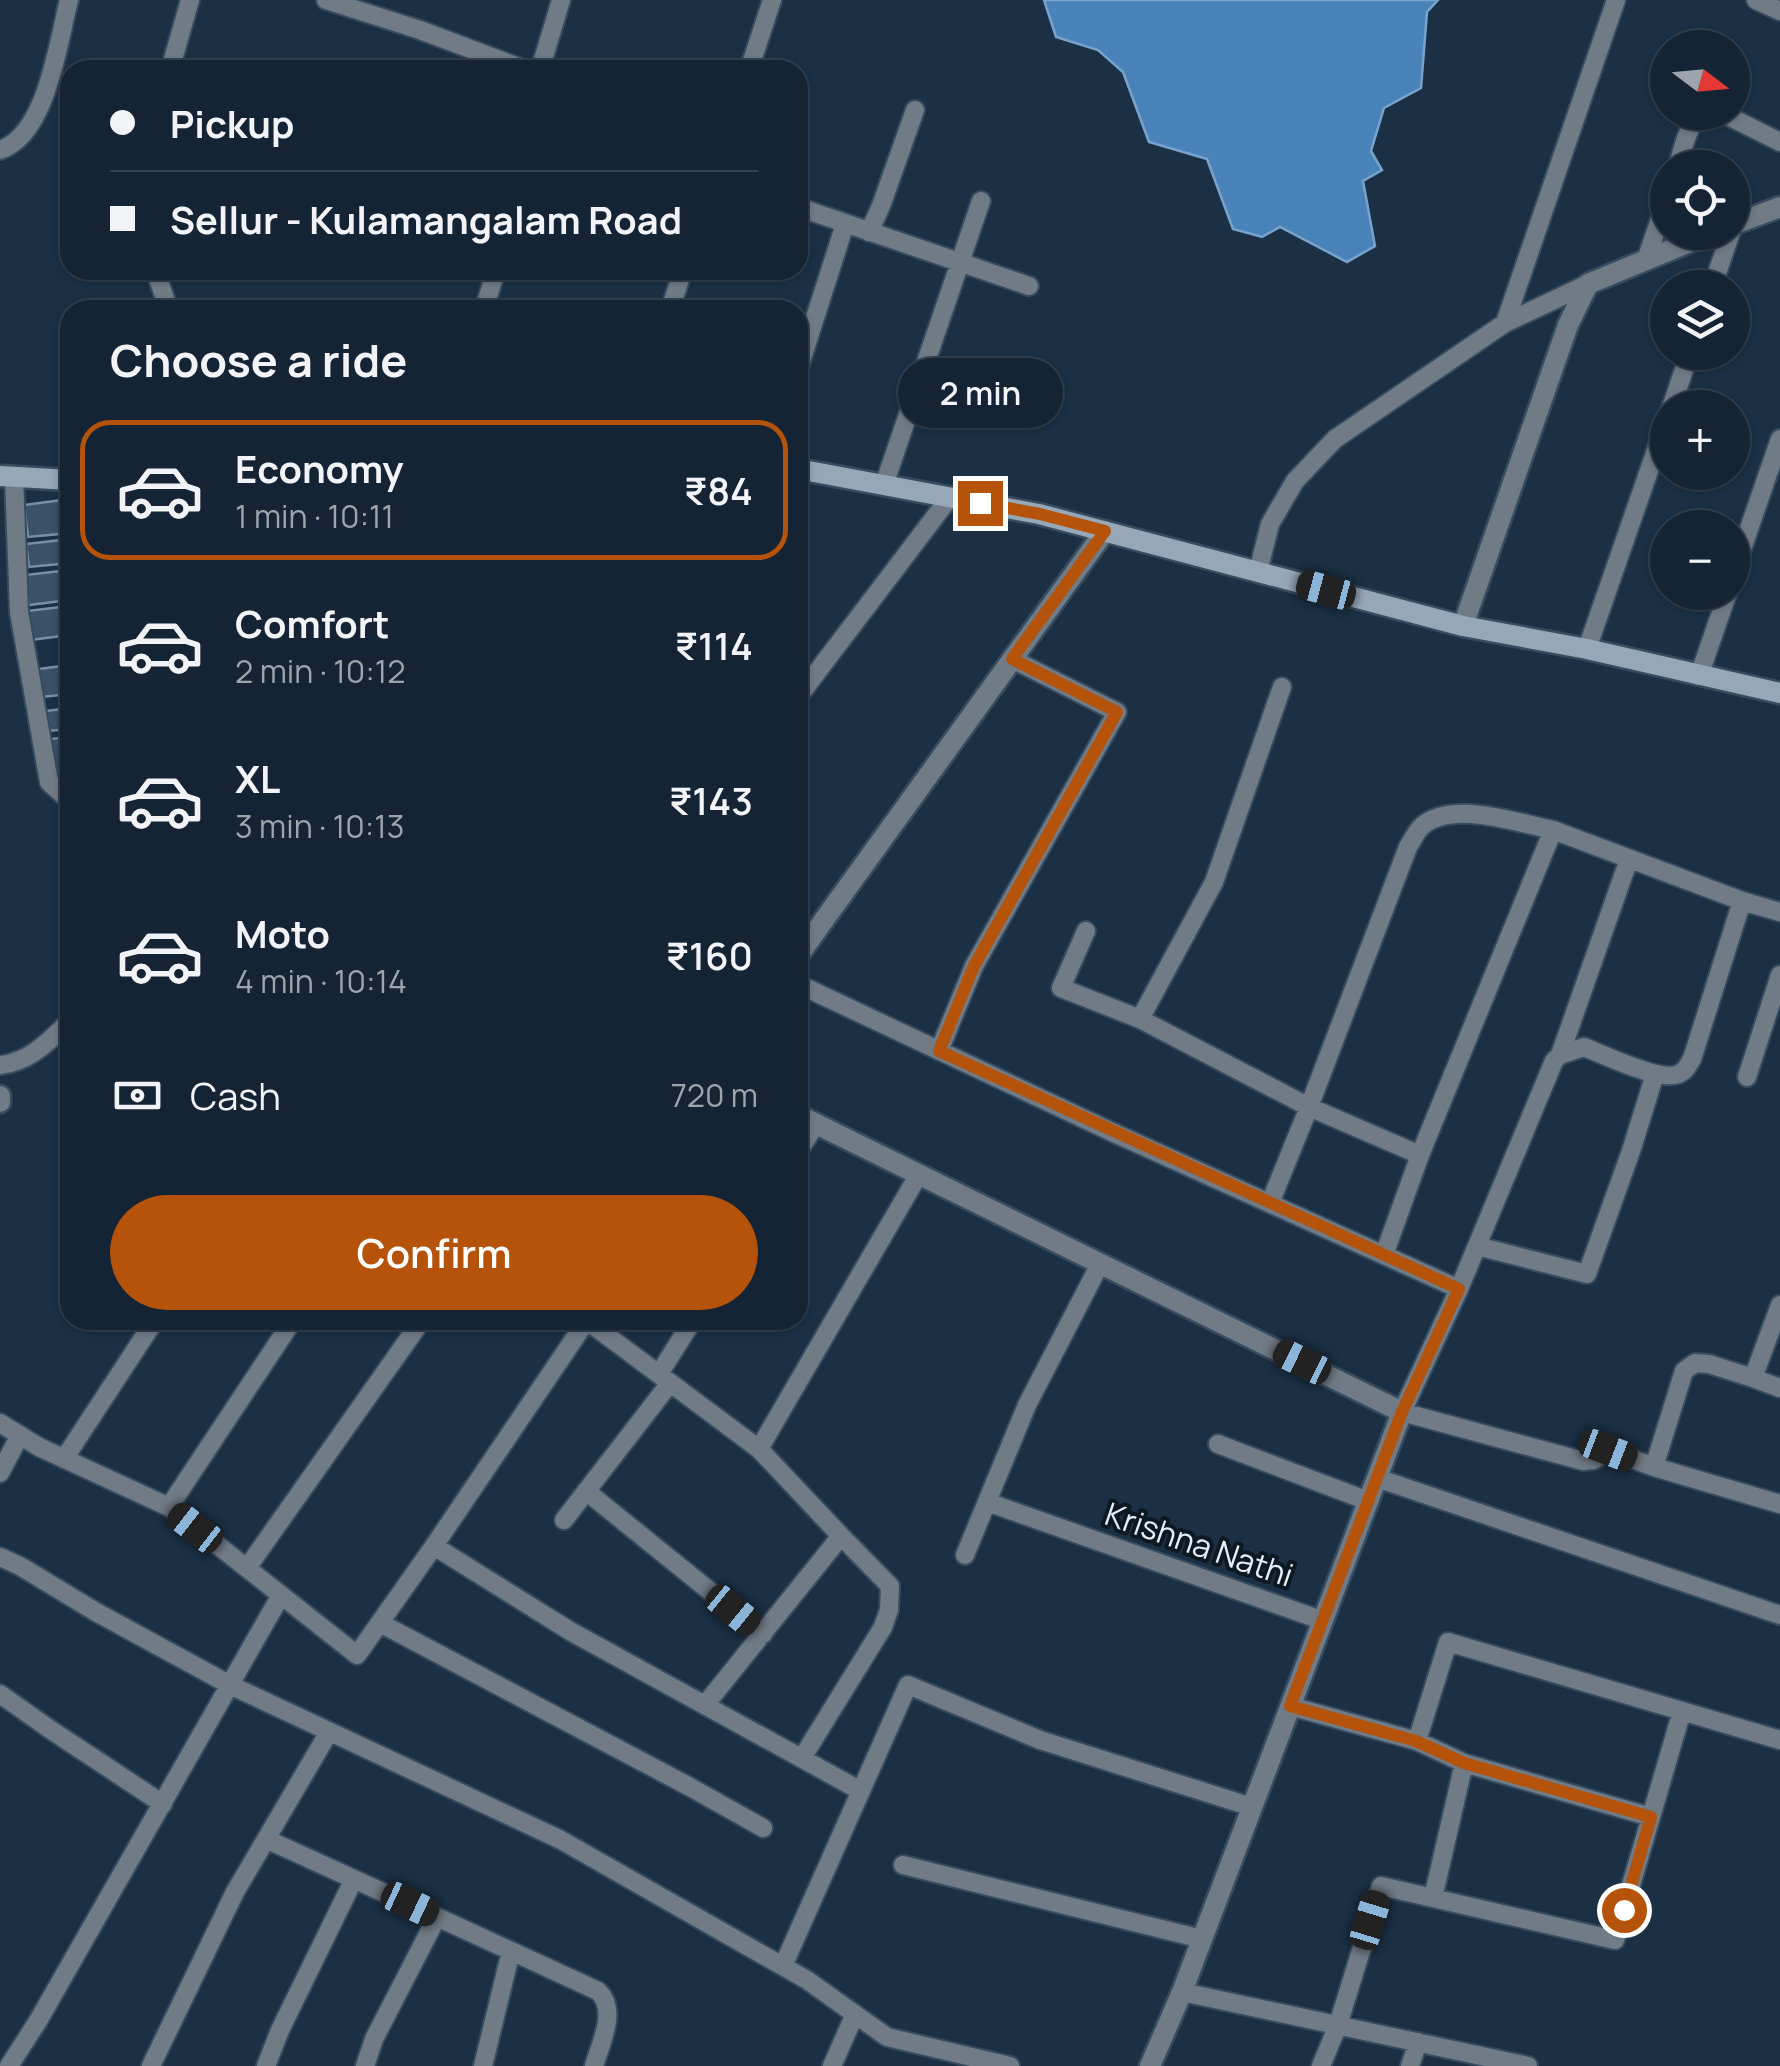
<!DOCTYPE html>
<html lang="en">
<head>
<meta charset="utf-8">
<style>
	:root { --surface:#142434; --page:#1d2c3c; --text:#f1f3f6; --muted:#9da4ac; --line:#33414f; --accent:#b45309 }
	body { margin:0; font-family:Manrope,sans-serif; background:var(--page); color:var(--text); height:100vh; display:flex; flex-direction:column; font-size:38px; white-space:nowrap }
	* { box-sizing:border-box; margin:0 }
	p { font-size:32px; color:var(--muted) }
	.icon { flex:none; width:55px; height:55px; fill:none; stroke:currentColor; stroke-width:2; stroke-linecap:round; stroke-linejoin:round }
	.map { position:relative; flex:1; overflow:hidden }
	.sheet { position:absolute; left:60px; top:300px; width:748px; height:1030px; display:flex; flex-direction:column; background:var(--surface); border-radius:30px; box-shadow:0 2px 8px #0004,0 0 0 2px var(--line) }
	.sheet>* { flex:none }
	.banner { position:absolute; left:60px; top:60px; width:748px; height:220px; border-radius:30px; box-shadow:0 2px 8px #0004,0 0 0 2px var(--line); display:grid; align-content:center; height:220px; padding:0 50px; background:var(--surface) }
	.needle { width:65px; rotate:106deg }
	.tools { position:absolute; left:1650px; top:30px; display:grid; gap:20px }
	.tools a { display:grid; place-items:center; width:100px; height:100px; border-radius:50%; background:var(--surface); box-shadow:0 2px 8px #0004,0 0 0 2px var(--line); font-size:50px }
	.end { position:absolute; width:45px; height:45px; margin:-22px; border:12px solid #b45309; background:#fff; box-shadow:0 0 0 5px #fff }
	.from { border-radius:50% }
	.bubble { position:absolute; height:70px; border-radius:35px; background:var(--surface); box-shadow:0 2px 8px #0004,0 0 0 2px var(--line); font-size:32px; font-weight:600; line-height:70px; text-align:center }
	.car { position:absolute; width:30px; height:60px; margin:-30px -15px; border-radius:12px; box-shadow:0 0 8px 2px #0007; background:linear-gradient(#222 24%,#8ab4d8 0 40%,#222 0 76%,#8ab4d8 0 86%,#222 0) }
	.banner b { display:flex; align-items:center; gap:35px; height:95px; font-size:38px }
	.banner b+b { border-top:2px solid var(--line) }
	.banner i { width:25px; height:25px; background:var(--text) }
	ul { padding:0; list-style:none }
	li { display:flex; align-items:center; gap:30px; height:140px; margin:0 20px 15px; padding:0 30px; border:5px solid transparent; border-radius:30px }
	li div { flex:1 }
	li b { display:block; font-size:38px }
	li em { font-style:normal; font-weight:600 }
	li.selected { border-color:var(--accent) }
	li>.icon { width:90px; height:90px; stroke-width:1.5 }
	h2 { padding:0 50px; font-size:45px; line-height:120px }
	.pay { display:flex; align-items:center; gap:25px; height:110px; padding:0 50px; font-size:38px }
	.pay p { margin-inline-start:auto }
	.cta { display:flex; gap:20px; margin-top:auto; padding:20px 50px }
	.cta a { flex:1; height:115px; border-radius:60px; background:var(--accent); color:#fff; font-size:40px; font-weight:600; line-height:115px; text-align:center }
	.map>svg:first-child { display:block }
	.water { fill:#4a83b9; stroke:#78a3cd; stroke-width:2.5 }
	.building { fill:#3b5167; stroke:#7790a8; stroke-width:2.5 }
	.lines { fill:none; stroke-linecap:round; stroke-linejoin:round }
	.minor-casing { stroke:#374b5f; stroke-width:22 }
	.tertiary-casing { stroke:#374b5f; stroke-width:25 }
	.secondary-casing { stroke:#374b5f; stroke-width:25 }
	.minor { stroke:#717b86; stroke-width:18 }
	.tertiary { stroke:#717b86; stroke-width:20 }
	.secondary { stroke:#96a7b8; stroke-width:20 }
	.route { stroke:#b45309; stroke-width:12 }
	.labels { text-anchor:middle; stroke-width:8; stroke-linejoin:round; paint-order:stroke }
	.street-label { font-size:32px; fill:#e2effc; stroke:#0e1821 }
</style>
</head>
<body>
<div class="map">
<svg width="1780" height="2066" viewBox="0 0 1780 2066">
	<rect width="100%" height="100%" fill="#1b3045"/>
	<path class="water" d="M1044,0H1438L1427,12L1421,88L1384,108L1371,151L1382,170L1363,181L1375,246L1347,262L1280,227L1262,237L1233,229L1207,159L1149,142L1123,72L1098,50L1056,37Z"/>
	<path class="building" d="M70,499V533L28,537L24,505Z
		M70,539V563L29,567L26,544Z
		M70,570V600L29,605L25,575Z
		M70,606V635L30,640L27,611Z
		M70,665V694L41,697L38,669Z
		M70,708V729L48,731L46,711Z
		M70,737V772L53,773L49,739Z"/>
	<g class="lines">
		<defs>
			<path id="minor" d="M326,0L420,30L526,70
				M1756,0L1780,11
				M170,70L190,0
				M540,70L561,0
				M749,70L772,0
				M1720,112L1780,142
				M0,150C47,135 58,42 69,0
				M1677,168C1683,149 1687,126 1702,112
				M798,207L1029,286
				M869,232L881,206L915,110
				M1646,260L1668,196
				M155,270L169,310
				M1588,284L1505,323L1616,0
				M1712,288L1731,232
				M484,310L496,270
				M670,310L683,270
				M798,371L845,224
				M1671,408L1690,352
				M14,477L19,612L49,782L70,801
				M884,485L981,201
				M1258,572L1270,524L1295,481L1335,439L1505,323
				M1732,578L1780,439
				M1587,649L1668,416
				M1699,676L1728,592
				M1282,687L1214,882L1140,1019L1309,1107L1420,1155
				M798,697L950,497
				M1780,912L1742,901L1692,1059C1689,1063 1687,1069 1682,1072C1666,1086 1603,1054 1584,1047L1560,1055L1554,1061L1459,1289L1402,1412L1583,1461L1594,1460L1608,1450L1654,1467L1684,1371L1695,1363L1709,1364L1753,1378L1780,1305
				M1086,931L1061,988L1140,1019
				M798,984L1112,1132L1459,1289
				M939,1051L974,966L1117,712L1012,659
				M1560,1055L1629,859
				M0,1065C30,1062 49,1041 70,1021
				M1747,1077L1780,975
				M798,1152L816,1124
				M1270,1203L1309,1107L1408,847C1412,841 1416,832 1421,827C1451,799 1517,823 1553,830
				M1477,1246L1587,1274L1631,1151L1655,1074
				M1384,1255L1420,1155L1553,830L1742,901
				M586,1320L759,1449L919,1174
				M587,1320L434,1546L570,1631L861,1791
				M659,1374L693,1320
				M1753,1378L1780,1388
				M0,1423L39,1447L169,1507L293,1320
				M1218,1444L1368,1501
				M759,1449L841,1536
				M64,1459L155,1320
				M1654,1467L1780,1504
				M0,1473L20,1435
				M1377,1478L1780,1615
				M586,1491L763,1634
				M987,1502L1321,1620
				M564,1520L670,1383
				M965,1555L1027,1405L1100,1264
				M0,1557L20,1566L96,1612L230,1685L561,1840L807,1980L887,2037L1010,2066
				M247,1568L422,1320
				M281,1595L357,1655L434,1546
				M380,1623L690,1787L763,1828
				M0,1694L51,1730L163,1804
				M705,1705L841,1536L890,1586L889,1610L883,1627L802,1758
				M1290,1706L1417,1741L1448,1642L1780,1740
				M1417,1741L1464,1763L1651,1817
				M266,1839L437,1917L374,2039L365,2066
				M903,1865L1202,1939
				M1433,1898L1464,1763
				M437,1917L511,1951L483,2066
				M511,1951L598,1991C618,2010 601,2042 594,2066
				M783,1966L908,1685L1040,1740L1252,1807
				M1182,1992L1528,2066
				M9,2066L38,2021L281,1595L169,1507
				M151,2066L235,1892L329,1732
				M266,2066L280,2030L354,1879
				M832,2066L855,2014
				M1321,2066L1338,2025L1381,1886L1615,1940L1682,1711
				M1410,2066L1418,2042"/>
			<path id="tertiary" d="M1732,225L1780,207
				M1463,626L1568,325L1588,284L1714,232
				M798,956L1105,531
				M0,1096V1102
				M798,1115L1402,1412L1182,1992L1150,2066"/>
			<path id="secondary" d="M798,469L1039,514L1463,626L1587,649L1780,693
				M0,476L70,480"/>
		</defs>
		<use href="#minor" class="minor-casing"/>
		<use href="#tertiary" class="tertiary-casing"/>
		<use href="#secondary" class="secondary-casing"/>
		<use href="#minor" class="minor"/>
		<use href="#tertiary" class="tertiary"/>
		<use href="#secondary" class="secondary"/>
	</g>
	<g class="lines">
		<path class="route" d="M980,503L1040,514L1105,531L1012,659L1117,712L974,966L939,1051L1459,1289L1402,1412L1290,1706L1416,1741L1464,1763L1651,1817L1624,1910"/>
	</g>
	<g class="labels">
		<g class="street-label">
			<text transform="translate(1199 1545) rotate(19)" y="11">Krishna Nathi</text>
		</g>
	</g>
</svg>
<div class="tools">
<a><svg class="needle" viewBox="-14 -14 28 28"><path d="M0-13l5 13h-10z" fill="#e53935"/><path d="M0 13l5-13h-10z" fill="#9da4ac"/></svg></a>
<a><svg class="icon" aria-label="locate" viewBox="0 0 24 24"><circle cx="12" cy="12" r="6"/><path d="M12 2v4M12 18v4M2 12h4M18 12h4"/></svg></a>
<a><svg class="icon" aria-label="layers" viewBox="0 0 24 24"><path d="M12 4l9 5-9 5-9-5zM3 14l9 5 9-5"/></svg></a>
<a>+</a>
<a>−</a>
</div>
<i class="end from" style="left:1624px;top:1910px"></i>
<i class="end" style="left:980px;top:503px"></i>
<div class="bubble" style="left:898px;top:358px;width:165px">2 min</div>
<i class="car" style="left:1326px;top:590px;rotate:285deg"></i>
<i class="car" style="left:1302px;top:1362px;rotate:296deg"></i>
<i class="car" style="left:1608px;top:1450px;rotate:111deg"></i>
<i class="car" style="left:195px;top:1528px;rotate:308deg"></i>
<i class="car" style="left:733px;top:1610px;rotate:129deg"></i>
<i class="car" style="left:410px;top:1904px;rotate:115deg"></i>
<i class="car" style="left:1370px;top:1920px;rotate:17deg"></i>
<div class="banner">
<b><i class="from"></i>Pickup</b>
<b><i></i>Sellur - Kulamangalam Road</b>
</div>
<section class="sheet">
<h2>Choose a ride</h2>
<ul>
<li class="selected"><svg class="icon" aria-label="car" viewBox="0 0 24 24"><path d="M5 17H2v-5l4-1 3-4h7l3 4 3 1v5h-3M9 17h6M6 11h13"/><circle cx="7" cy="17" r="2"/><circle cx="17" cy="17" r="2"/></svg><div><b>Economy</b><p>1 min · 10:11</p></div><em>₹84</em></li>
<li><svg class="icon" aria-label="car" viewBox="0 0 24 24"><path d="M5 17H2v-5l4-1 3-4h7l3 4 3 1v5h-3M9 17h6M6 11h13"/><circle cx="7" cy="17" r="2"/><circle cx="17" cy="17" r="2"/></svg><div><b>Comfort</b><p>2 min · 10:12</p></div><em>₹114</em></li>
<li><svg class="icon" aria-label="car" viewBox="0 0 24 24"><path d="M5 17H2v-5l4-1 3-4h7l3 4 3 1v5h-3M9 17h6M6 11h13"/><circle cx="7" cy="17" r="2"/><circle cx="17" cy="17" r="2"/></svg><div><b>XL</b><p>3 min · 10:13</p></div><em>₹143</em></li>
<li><svg class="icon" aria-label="car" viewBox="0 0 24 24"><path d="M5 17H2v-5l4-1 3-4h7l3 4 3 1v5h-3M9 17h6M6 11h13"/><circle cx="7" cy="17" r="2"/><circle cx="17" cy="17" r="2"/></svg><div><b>Moto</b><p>4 min · 10:14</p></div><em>₹160</em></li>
</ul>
<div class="pay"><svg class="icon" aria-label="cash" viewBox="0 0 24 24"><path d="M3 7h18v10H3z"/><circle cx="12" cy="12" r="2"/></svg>Cash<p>720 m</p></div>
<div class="cta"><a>Confirm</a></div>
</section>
</div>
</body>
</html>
